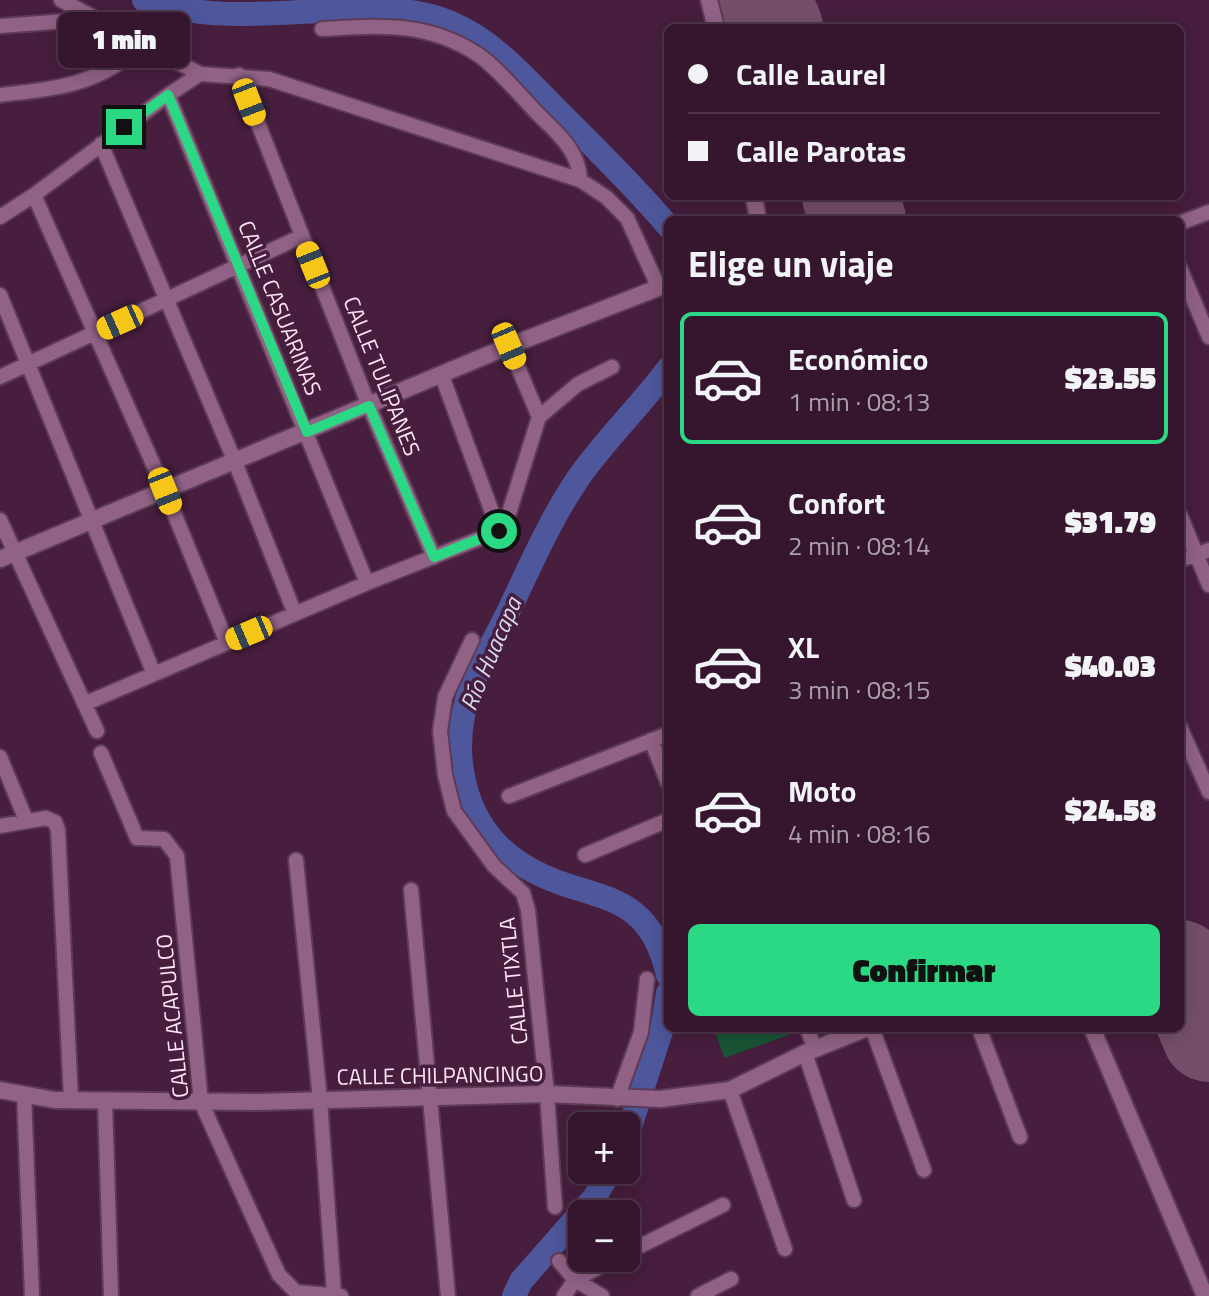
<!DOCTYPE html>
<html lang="es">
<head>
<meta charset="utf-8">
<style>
	:root { --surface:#35162e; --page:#40233a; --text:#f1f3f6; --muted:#aa9faa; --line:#4f354a; --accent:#2bd884 }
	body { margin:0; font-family:"Titillium Web",sans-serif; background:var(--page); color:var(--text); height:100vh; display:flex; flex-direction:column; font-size:30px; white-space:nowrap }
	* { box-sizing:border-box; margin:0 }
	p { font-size:26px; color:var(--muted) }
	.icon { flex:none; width:44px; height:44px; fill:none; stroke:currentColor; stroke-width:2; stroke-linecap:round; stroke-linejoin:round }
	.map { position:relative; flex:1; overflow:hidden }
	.panel { position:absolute; left:664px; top:216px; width:520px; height:816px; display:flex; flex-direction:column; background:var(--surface); border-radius:12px; box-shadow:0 4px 20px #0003,0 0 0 2px var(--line) }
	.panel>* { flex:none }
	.banner { position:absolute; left:664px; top:24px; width:520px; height:176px; border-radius:12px; box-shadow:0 4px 20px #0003,0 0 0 2px var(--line); display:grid; align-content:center; height:176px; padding:0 24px; background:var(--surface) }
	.tools { position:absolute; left:568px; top:1112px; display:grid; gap:16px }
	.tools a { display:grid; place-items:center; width:72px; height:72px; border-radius:12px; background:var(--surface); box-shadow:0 4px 20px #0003,0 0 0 2px var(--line); font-size:40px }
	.end { position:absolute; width:36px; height:36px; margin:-18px; border:10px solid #2bd884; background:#111; box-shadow:0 0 0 4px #111 }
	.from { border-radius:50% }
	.bubble { position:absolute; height:56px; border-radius:12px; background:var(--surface); box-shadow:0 4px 20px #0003,0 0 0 2px var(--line); font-size:26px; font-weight:800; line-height:56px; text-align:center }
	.car { position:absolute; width:24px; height:48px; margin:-24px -12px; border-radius:10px; box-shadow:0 0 6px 2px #0007; background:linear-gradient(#f5c518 24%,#345 0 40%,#f5c518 0 76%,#345 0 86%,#f5c518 0) }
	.banner b { display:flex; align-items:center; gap:28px; height:76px; font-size:30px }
	.banner b+b { border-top:2px solid var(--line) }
	.banner i { width:20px; height:20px; background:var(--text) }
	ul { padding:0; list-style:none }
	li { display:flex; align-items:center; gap:24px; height:132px; margin:0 16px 12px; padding:0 8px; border:4px solid transparent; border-radius:12px }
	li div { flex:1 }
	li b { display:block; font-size:30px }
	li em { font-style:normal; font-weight:800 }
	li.active { border-color:var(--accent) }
	li>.icon { width:72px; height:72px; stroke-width:1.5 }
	h2 { padding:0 24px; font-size:36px; line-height:96px }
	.cta { display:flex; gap:16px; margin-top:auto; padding:16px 24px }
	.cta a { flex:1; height:92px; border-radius:12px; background:var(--accent); color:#111; font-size:32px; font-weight:800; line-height:92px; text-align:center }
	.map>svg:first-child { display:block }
	.green { fill:#1a5535 }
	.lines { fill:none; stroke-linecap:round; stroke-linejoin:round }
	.river { stroke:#4e579c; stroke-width:24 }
	.runway { stroke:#744f6b; stroke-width:94 }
	.minor-casing { stroke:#5d3b57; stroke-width:18 }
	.tertiary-casing { stroke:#5d3b57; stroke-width:20 }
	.minor { stroke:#916286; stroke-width:14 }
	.tertiary { stroke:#916286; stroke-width:16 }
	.route { stroke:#2bd884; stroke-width:10 }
	.labels { text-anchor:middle; stroke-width:7; stroke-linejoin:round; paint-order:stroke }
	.street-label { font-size:22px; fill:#fce6f6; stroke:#471e3e }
	.water-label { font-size:24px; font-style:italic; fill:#d6dbef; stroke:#471e3e }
</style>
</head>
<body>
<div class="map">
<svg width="1209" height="1296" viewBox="0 0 1209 1296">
	<rect width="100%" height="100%" fill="#471e3e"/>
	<path class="green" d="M714,1028H792L794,1033L724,1058Z"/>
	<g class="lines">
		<path class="river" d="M144,0C207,22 278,12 343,10C380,9 417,8 451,23C494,41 526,79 559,112C596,149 634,186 668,226
			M668,369C640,406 606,439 579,477C551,518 532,562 511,606C499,633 481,660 471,688C448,749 461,824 518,862C583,906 646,879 668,975
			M626,1139L663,1025L668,993
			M514,1296L521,1281L594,1198L611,1170"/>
		<path class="runway" d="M764,0L776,28
			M849,196L859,220
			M1180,967L1209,1035"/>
		<defs>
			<path id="minor" d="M61,0L200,74L269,79L580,180L606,197L627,218L658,286
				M0,26L93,19
				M322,29C379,26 426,21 477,54C497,67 522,98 539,115C559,135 579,151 580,180
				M239,75L369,406L434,557
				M0,95C61,88 96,85 144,45
				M168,95L367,583
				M101,144L235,462L295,614
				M34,195L165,491L227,643
				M0,217L34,195L168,95L200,74
				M1180,223L1209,212
				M1180,268L1209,337
				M0,295L154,674
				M509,346L539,417
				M442,376L499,531
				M0,377L302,236
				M1180,515L1209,585
				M0,520L97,731
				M499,531L509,513L539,417L578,384L612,367
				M1180,560L1209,550
				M472,640L445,697L440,731L445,775L454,811L494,866L523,893L528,910L547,1094L555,1207
				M84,704L367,583L499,531
				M1180,727L1209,792
				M651,740L668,783
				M101,753L137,838L164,839L177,856L201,1102L279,1275L296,1292L341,1296
				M0,757L26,820
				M509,796L668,734
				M0,826L46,818L55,822L58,830L71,1100
				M585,855L668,820
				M296,860L320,1100L334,1294
				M411,890L448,1296
				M807,1028L815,1049
				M872,1028L924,1170
				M979,1028L1020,1137
				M805,1053L854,1200
				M730,1090L785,1249
				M24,1094L32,1296
				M617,1099L641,1032L647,979
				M105,1100L111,1296
				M626,1253L723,1205
				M559,1261L575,1280L602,1296
				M564,1296L575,1280L615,1258
				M698,1296L731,1279"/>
			<path id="tertiary" d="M709,0L716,28
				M754,196L758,220
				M0,559L509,346L668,284
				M1092,1028L1205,1296
				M0,1090L55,1100L257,1102L547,1094L660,1099L730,1090L805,1053L867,1028"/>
		</defs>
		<use href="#minor" class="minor-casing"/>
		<use href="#tertiary" class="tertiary-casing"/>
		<use href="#minor" class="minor"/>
		<use href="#tertiary" class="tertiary"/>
	</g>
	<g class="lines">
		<path class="route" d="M124,127L168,95L307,432L369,406L434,557L499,531"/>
	</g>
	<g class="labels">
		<g class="street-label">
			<text transform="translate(280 308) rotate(68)" y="8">CALLE CASUARINAS</text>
			<text transform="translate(382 376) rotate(68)" y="8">CALLE TULIPANES</text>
			<text transform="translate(513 981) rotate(-96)" y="8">CALLE TIXTLA</text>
			<text transform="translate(172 1016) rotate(-96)" y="8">CALLE ACAPULCO</text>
			<text transform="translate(440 1075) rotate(-1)" y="8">CALLE CHILPANCINGO</text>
		</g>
		<g class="water-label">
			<text transform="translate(491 654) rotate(-67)" y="8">Río Huacapa</text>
		</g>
	</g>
</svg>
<div class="tools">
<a>+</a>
<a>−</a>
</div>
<i class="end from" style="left:499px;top:531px"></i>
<i class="end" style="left:124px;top:127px"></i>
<div class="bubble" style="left:58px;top:12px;width:132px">1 min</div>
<i class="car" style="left:249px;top:102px;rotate:159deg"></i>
<i class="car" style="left:313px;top:265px;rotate:338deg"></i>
<i class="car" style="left:120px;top:322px;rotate:246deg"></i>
<i class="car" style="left:509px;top:346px;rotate:157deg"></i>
<i class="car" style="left:165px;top:491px;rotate:158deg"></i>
<i class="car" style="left:249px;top:633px;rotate:247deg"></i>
<div class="banner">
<b><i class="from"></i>Calle Laurel</b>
<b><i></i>Calle Parotas</b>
</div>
<section class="panel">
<h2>Elige un viaje</h2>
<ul>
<li class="active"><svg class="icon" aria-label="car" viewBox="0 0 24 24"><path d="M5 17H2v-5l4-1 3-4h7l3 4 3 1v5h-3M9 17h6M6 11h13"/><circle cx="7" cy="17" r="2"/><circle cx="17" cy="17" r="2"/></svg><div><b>Económico</b><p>1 min · 08:13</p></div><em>$23.55</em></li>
<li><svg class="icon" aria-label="car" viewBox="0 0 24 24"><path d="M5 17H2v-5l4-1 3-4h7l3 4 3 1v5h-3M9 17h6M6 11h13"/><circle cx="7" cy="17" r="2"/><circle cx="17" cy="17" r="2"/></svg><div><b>Confort</b><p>2 min · 08:14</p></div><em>$31.79</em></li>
<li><svg class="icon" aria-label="car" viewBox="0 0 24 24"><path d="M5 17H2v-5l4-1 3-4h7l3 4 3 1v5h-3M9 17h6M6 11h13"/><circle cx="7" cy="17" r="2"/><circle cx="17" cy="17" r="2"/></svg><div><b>XL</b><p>3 min · 08:15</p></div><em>$40.03</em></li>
<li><svg class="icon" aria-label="car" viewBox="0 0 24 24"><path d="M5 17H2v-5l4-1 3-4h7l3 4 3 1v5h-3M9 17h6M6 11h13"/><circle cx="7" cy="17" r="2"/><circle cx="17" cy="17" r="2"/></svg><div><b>Moto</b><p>4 min · 08:16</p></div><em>$24.58</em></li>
</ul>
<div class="cta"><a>Confirmar</a></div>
</section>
</div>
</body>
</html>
